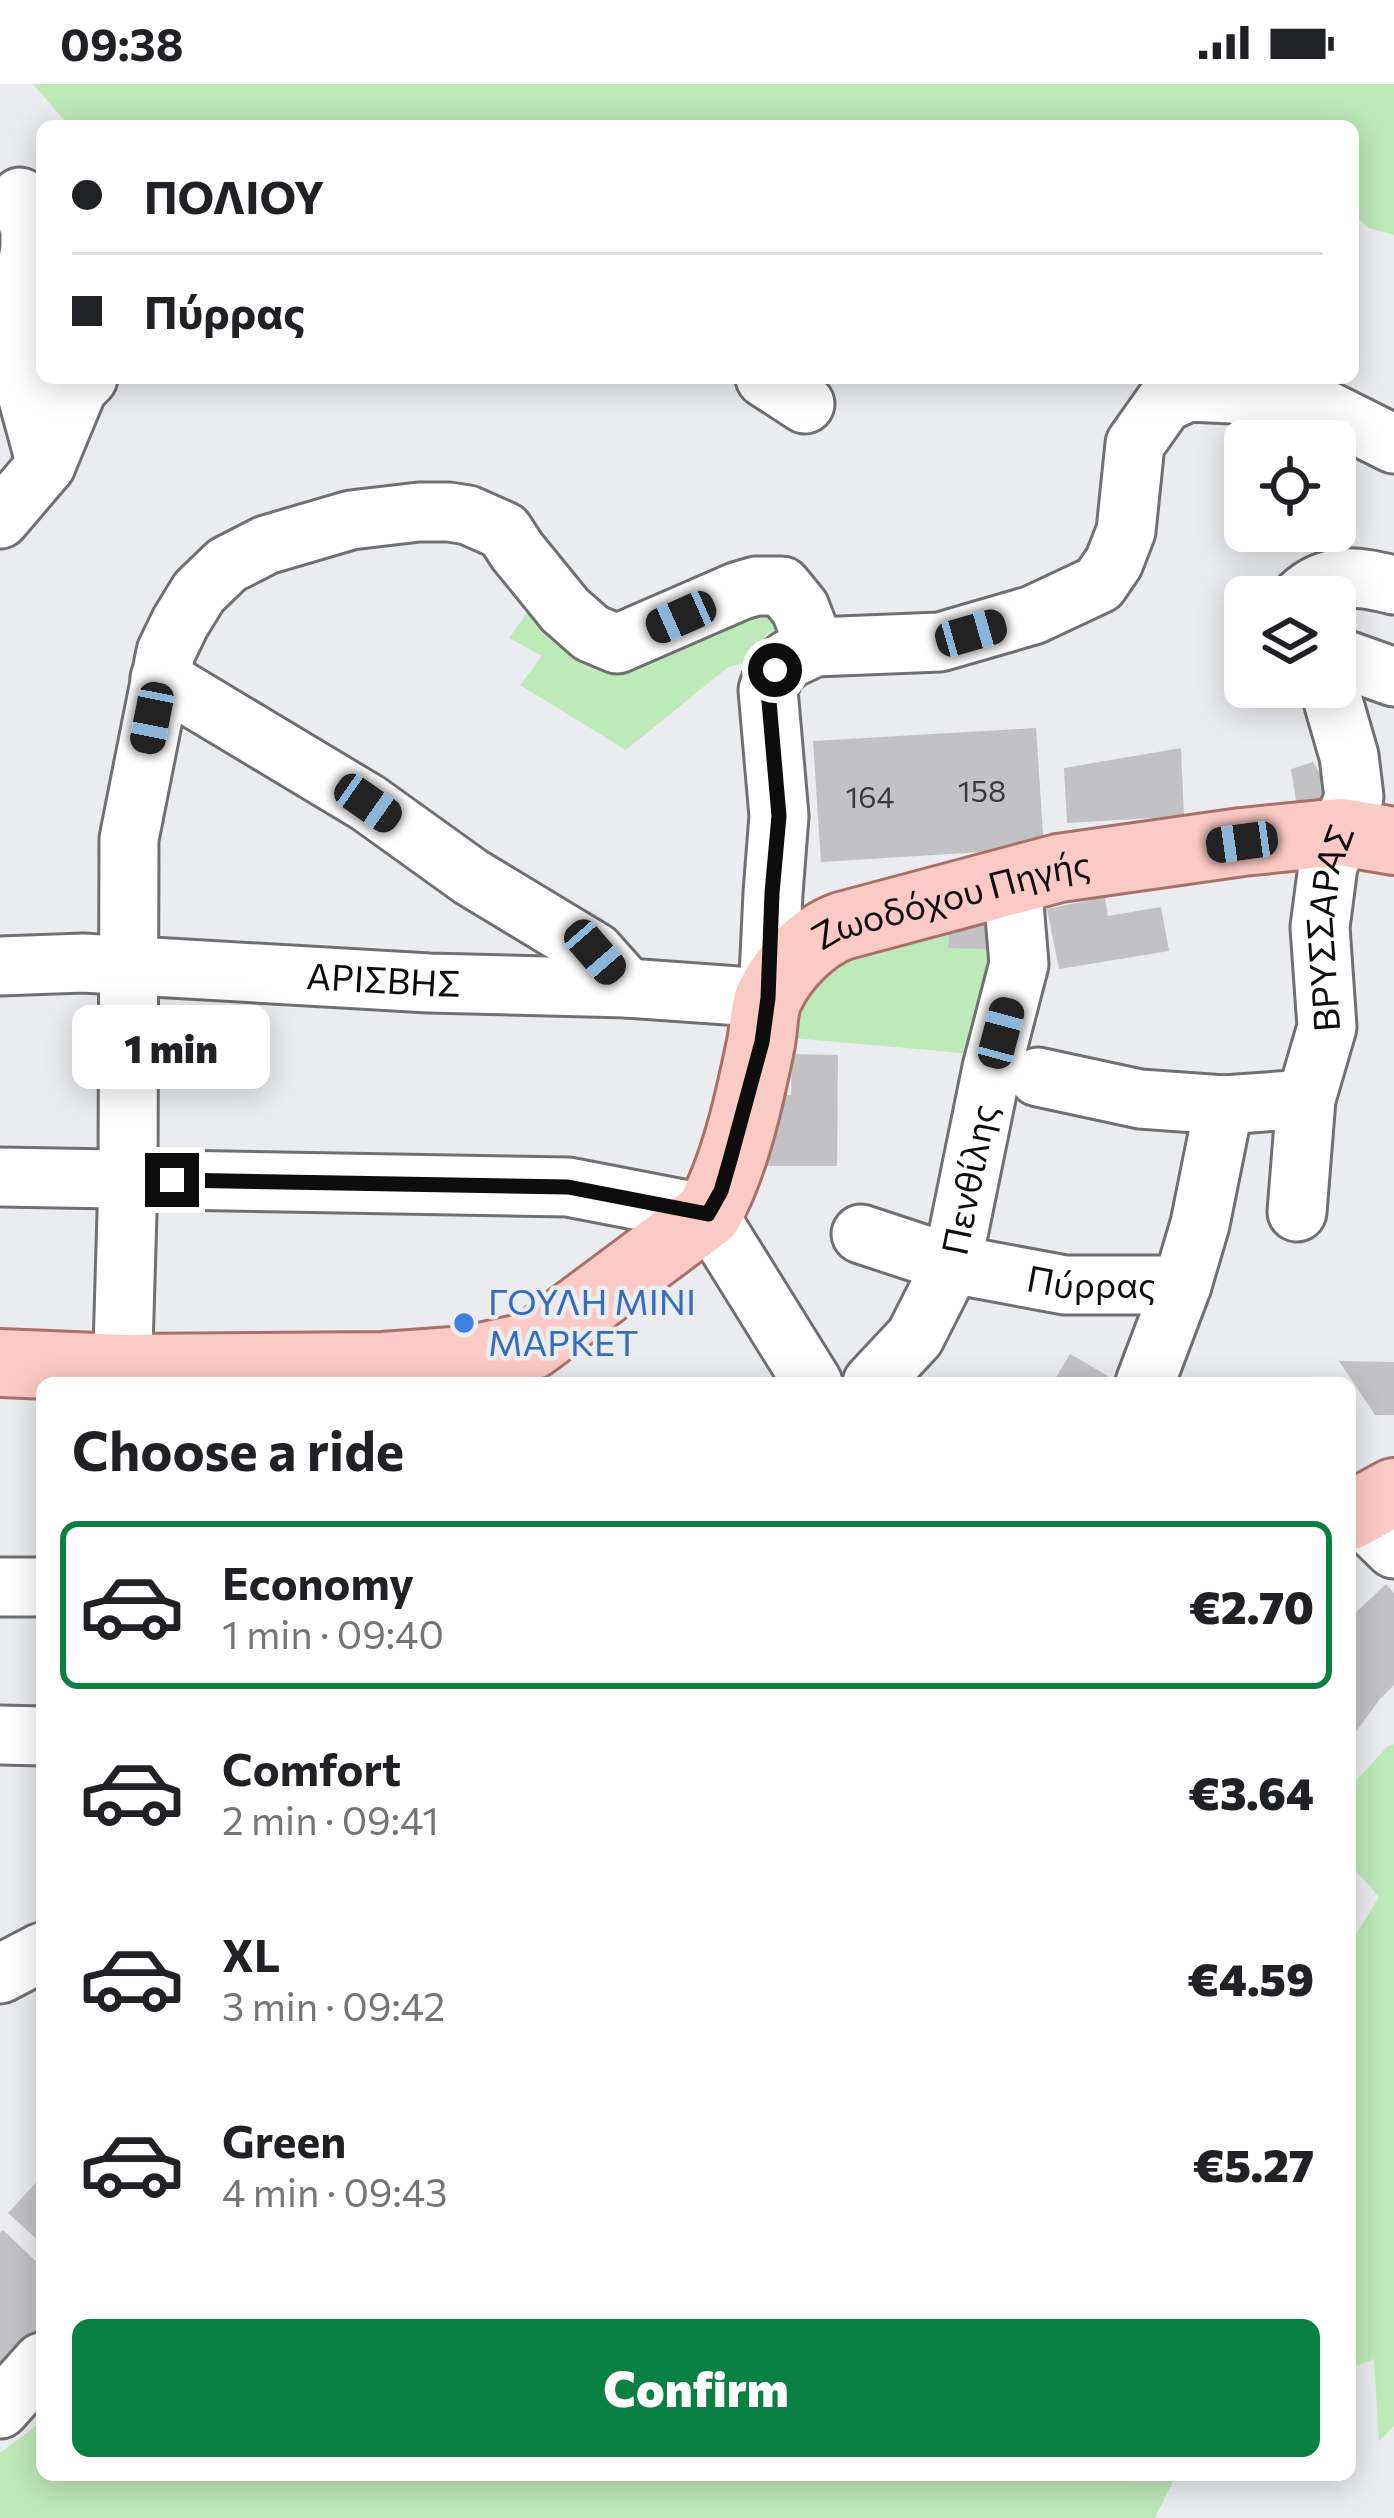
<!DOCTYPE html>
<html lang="en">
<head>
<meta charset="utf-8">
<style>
	:root { --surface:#fff; --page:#f6f6f6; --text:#202124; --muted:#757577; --line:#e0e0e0; --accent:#0b8043 }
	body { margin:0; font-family:Commissioner,sans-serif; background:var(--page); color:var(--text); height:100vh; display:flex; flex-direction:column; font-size:45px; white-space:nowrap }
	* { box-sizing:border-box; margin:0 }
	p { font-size:39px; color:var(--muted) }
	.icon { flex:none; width:66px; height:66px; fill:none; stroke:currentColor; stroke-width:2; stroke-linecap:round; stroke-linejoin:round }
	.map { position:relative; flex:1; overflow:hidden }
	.sheet { position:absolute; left:36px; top:1293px; width:1320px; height:1104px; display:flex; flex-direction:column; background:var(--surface); border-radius:18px; box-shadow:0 6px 30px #0003 }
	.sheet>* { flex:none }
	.banner { position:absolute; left:36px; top:36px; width:1323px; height:264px; border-radius:18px; box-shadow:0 6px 30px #0003; display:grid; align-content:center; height:264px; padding:0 36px; background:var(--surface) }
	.controls { position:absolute; left:1224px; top:336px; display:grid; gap:24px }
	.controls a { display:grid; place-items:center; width:132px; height:132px; border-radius:18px; background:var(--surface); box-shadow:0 6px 30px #0003; font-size:60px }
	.end { position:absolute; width:54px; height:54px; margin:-27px; border:15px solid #0d0d0e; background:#fff; box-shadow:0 0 0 6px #fff }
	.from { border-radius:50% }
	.bubble { position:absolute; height:84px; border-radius:18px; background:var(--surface); box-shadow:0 6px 30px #0003; font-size:39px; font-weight:800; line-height:84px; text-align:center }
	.car { position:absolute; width:36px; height:72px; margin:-36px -18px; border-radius:15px; box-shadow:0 0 9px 3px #0007; background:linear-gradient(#222 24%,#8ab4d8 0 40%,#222 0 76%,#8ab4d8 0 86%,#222 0) }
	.banner b { display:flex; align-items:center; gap:42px; height:114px; font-size:45px }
	.banner b+b { border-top:3px solid var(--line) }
	.banner i { width:30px; height:30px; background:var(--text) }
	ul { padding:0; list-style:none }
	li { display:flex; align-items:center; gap:36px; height:168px; margin:0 24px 18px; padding:0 12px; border:6px solid transparent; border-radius:18px }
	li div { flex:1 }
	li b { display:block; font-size:45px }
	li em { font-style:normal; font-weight:800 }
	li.active { border-color:var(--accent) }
	li>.icon { width:108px; height:108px; stroke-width:1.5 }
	h2 { padding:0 36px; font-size:54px; line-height:144px }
	.cta { display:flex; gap:24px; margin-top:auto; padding:24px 36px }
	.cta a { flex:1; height:138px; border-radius:18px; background:var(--accent); color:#fff; font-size:48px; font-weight:800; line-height:138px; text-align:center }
	.status { display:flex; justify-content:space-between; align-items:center; height:84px; padding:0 60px; background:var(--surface); direction:ltr }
	.status svg { height:33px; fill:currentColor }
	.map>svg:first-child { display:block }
	.green { fill:#bee9b9 }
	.building { fill:#c2c2c5 }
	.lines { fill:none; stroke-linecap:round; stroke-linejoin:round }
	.minor-casing { stroke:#707072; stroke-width:63 }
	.major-casing { stroke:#a7716a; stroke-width:72 }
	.minor { stroke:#fff; stroke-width:57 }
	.major { stroke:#fccac4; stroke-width:66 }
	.route { stroke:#0d0d0e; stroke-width:15 }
	.shop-dot { fill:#3f7fe0; stroke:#ebecef; stroke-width:4.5 }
	.labels { text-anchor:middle; stroke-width:9; stroke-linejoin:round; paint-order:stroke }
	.number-label { font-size:30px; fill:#3a3a3c }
	.street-label { font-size:36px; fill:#0d0d0e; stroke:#ebecef }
	.shop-label { font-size:36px; fill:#366cbe; stroke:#ebecef; text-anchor:start }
</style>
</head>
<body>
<div class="status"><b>09:38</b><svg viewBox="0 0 49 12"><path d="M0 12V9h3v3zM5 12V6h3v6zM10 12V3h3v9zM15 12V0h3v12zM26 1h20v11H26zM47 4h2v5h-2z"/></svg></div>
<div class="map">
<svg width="1394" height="2434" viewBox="0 0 1394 2434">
	<rect width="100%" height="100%" fill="#ebecef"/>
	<path class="green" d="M33,0H1394V151L1369,144L1353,131V42H69Z
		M753,515L797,547L767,549L761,575L728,583L626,666L520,601L542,572L509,554L533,521L573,558Z
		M1008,807L985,971L781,953L820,881Z
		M1394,1660V2342L1379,2357L1374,2275L1350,2284V1871L1355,1852L1379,1813L1350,1780V1703L1387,1663Z
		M42,2337V2391H1176L1155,2434H0V2369Z"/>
	<path class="building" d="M1036,644L1044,764L821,778L813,657Z
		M1181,664L1184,732L1067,739L1064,684Z
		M1313,678L1333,712L1297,723L1291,685Z
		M1105,813L1108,832L1161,823L1169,867L1059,885L1047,825Z
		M950,833L992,835V865L948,864Z
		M792,970L838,971L837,1082H767V1011H791Z
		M1070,1270L1108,1292L1104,1299H1053Z
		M1339,1277L1394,1278V1331H1375Z
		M1386,1500L1394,1509V1601L1380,1615L1350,1656V1534Z
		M42,2092V2160L8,2129Z
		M3,2146L42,2183V2247L0,2290V2149Z"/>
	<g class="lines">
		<defs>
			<g id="minor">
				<path d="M20,113L30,146V165L18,231V278L46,381"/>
				<path d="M765,294L805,320"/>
				<path d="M0,435L46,381L78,304L88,294"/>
				<path d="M1301,513C1329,486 1360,493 1394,501"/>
				<path d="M1335,572L1394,593"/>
				<path d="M160,594L368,719L471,793L595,868L627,904"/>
				<path id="s1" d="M0,882L83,879L429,899L627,904L768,914L773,809L779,732L768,606L775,587L789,575L815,563L940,558L1033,531L1099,500L1114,478L1126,447L1135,360L1164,319L1188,308L1232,310L1324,325L1394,360"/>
				<path d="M1038,993L1140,1015L1224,1021L1306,1015"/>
				<path d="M0,1093L568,1103L708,1130L813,1299"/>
				<path id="s2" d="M1297,1128L1306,1015L1327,943L1320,843L1328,782L1354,713L1349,672L1329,603"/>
				<path id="s3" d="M861,1150L952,1180L1065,1201H1182"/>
				<path d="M122,1299L128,1095L129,755L166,568L180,539L199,508L227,481L266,461L351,436L419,428H449L468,431L504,447L517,467L565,526L591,549L617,560L739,507L756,502H782L800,524L815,563"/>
				<path id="s4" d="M872,1299L915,1253L952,1180L992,984L1019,880L1012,796"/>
				<path d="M1145,1299L1182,1201L1200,1140L1224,1021"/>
				<path d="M1350,1422L1394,1465"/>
				<path d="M0,1503H42"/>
				<path d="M0,1651L42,1652"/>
				<path d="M0,1890L42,1868"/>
				<path d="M0,2325L42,2278"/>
			</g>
			<g id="major">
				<path id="s5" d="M0,1279L122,1284L383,1282L467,1276L531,1262L708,1130C735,1083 750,1013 761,959C764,945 763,926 769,913C783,883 812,853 842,842L1059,784L1242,758L1341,748L1394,757"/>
				<path d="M1350,1432L1394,1408"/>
			</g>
		</defs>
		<use href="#minor" class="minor-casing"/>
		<use href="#major" class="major-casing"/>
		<use href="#minor" class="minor"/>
		<use href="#major" class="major"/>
	</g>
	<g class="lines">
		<path class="route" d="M172,1096L568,1103L708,1130L721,1107L730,1076L762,958L768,914L772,809L779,732L768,606L775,586"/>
	</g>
	<circle class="shop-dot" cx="464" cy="1239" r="12"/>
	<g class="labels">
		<g class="number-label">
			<text x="982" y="718">158</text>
			<text x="870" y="724">164</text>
		</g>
		<g class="street-label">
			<text dy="13" stroke="none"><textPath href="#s5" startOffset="1197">Ζωοδόχου Πηγής</textPath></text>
			<text dy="13" stroke="none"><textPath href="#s2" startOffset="288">ΒΡΥΣΣΑΡΑΣ</textPath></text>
			<text dy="13" stroke="none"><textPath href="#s1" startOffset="384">ΑΡΙΣΒΗΣ</textPath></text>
			<text dy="13" stroke="none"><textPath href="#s4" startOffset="231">Πενθίλης</textPath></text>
			<text dy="13" stroke="none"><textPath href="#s3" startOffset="237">Πύρρας</textPath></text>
		</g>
		<g class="shop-label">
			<text x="488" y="1231">ΓΟΥΛΗ ΜΙΝΙ<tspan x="488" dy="41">ΜΑΡΚΕΤ</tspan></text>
		</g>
	</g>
</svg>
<div class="controls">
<a><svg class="icon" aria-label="locate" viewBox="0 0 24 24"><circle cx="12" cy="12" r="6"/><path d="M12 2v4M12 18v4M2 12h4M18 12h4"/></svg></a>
<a><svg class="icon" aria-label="layers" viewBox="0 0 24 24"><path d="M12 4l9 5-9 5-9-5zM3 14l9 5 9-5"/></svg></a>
</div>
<i class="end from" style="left:775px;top:586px"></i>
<i class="end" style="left:172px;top:1096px"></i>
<div class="bubble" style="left:72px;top:921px;width:198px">1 min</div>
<i class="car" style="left:681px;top:533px;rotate:246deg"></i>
<i class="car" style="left:971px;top:549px;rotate:74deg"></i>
<i class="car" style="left:152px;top:634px;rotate:191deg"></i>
<i class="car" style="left:368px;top:719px;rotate:125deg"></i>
<i class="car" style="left:1242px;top:758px;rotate:262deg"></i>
<i class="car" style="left:595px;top:868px;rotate:139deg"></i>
<i class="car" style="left:1001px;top:949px;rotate:15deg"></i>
<div class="banner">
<b><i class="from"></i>ΠΟΛΙΟΥ</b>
<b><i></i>Πύρρας</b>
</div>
<section class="sheet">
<h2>Choose a ride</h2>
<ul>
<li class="active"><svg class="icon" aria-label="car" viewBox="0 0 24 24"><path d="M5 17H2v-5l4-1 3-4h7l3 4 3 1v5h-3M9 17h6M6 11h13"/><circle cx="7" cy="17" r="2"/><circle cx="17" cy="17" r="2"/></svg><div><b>Economy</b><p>1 min · 09:40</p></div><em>€2.70</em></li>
<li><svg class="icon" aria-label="car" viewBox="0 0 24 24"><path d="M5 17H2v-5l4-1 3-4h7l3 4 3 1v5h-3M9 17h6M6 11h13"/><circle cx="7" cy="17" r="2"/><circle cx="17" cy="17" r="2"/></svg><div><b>Comfort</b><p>2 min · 09:41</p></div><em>€3.64</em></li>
<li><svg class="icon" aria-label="car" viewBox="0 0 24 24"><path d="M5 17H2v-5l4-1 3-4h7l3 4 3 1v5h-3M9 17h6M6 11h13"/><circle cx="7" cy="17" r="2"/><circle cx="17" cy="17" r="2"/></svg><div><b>XL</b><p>3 min · 09:42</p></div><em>€4.59</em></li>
<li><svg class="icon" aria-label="car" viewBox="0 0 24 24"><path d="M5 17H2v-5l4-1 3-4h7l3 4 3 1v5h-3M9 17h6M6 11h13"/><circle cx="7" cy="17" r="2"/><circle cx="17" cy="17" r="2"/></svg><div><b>Green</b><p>4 min · 09:43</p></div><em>€5.27</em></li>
</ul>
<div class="cta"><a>Confirm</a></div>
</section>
</div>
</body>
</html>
